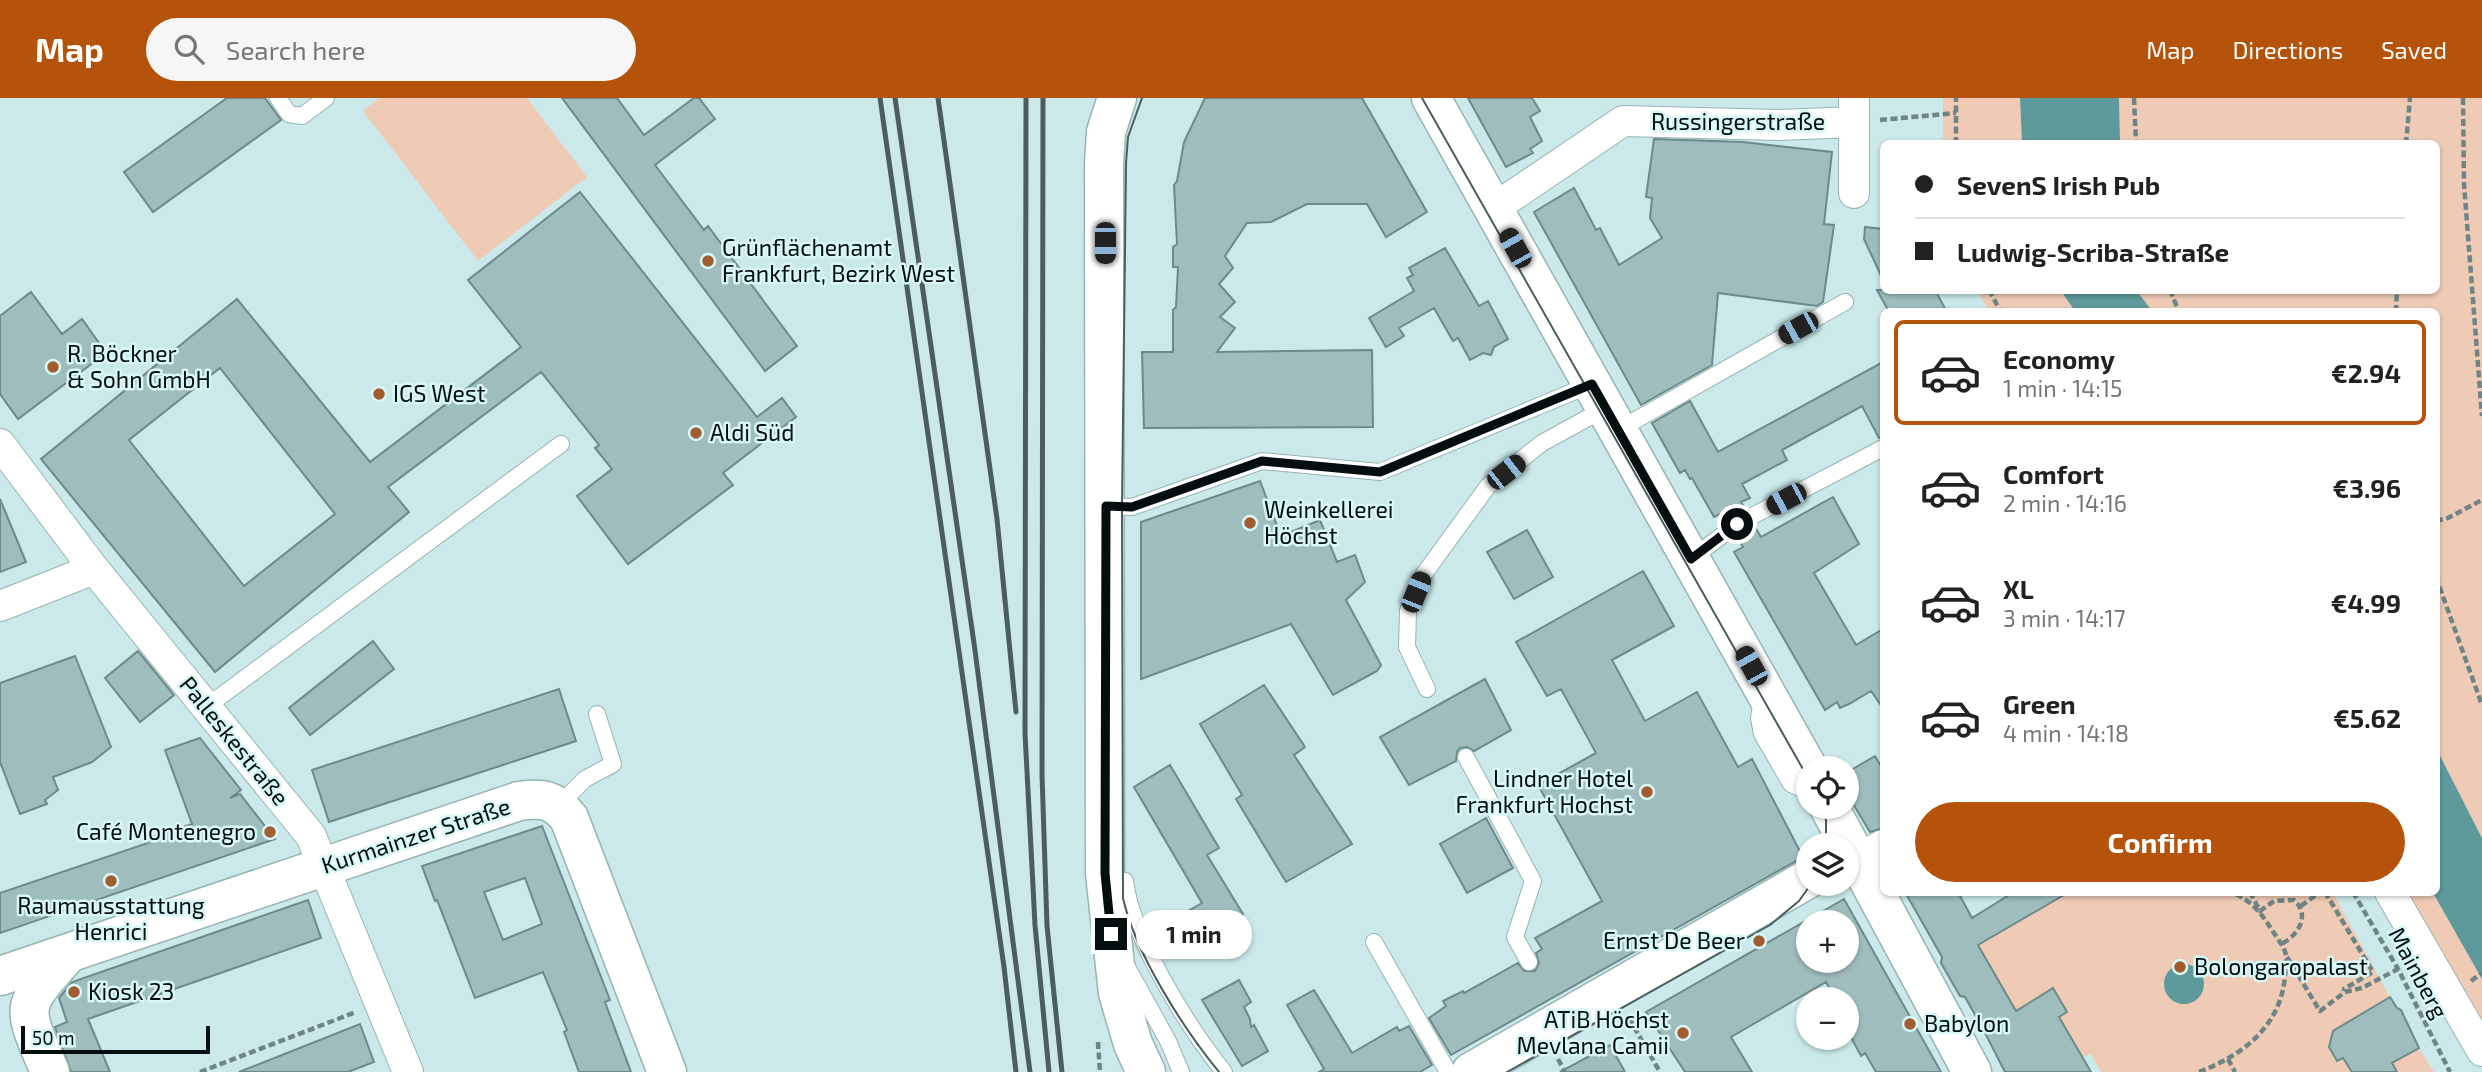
<!DOCTYPE html>
<html lang="en">
<head>
<meta charset="utf-8">
<style>
	:root { --surface:#fff; --page:#f6f6f6; --text:#222; --muted:#767676; --line:#e0e0e0; --accent:#b45309 }
	body { margin:0; font-family:"Exo 2",sans-serif; background:var(--page); color:var(--text); height:100vh; display:flex; flex-direction:column; font-size:26px; white-space:nowrap }
	* { box-sizing:border-box; margin:0 }
	p { font-size:23px; color:var(--muted) }
	.icon { flex:none; width:38px; height:38px; fill:none; stroke:currentColor; stroke-width:2; stroke-linecap:round; stroke-linejoin:round }
	.map { position:relative; flex:1; overflow:hidden }
	.panel { position:absolute; left:1880px; top:210px; width:560px; height:588px; display:flex; flex-direction:column; background:var(--surface); border-radius:10px; box-shadow:0 2px 5px #0004 }
	.panel>* { flex:none }
	.top-card { position:absolute; left:1880px; top:42px; width:560px; height:154px; border-radius:10px; box-shadow:0 2px 5px #0004; display:grid; align-content:center; height:154px; padding:0 35px; background:var(--surface) }
	.tools { position:absolute; left:1796px; top:658px; display:grid; gap:14px }
	.tools a { display:grid; place-items:center; width:63px; height:63px; border-radius:50%; background:var(--surface); box-shadow:0 2px 5px #0004; font-size:35px }
	.scale { position:absolute; left:21px; bottom:18px; width:189px; box-sizing:border-box; padding-left:7px; border:4px solid #040e0e; border-top:0; font-size:19px; line-height:24px; white-space:nowrap; color:#040e0e; -webkit-text-stroke:5px #d8f7f7; paint-order:stroke }
	.end { position:absolute; width:32px; height:32px; margin:-16px; border:9px solid #040e0e; background:#fff; box-shadow:0 0 0 4px #fff }
	.from { border-radius:50% }
	.bubble { position:absolute; height:49px; border-radius:24px; background:var(--surface); box-shadow:0 2px 5px #0004; font-size:23px; font-weight:700; line-height:49px; text-align:center }
	.car { position:absolute; width:21px; height:42px; margin:-21px -10px; border-radius:9px; box-shadow:0 0 5px 2px #0007; background:linear-gradient(#222 24%,#8ab4d8 0 40%,#222 0 76%,#8ab4d8 0 86%,#222 0) }
	.top-card b { display:flex; align-items:center; gap:24px; height:66px; font-size:26px }
	.top-card b+b { border-top:2px solid var(--line) }
	.top-card i { width:18px; height:18px; background:var(--text) }
	ul { padding:12px 0 0; list-style:none }
	li { display:flex; align-items:center; gap:21px; height:105px; margin:0 14px 10px; padding:0 21px; border:4px solid transparent; border-radius:10px }
	li div { flex:1 }
	li b { display:block; font-size:26px }
	li em { font-style:normal; font-weight:700 }
	li.selected { border-color:var(--accent) }
	li>.icon { width:63px; height:63px; stroke-width:1.5 }
	.action { display:flex; gap:14px; margin-top:auto; padding:14px 35px }
	.action a { flex:1; height:80px; border-radius:42px; background:var(--accent); color:#fff; font-size:28px; font-weight:700; line-height:80px; text-align:center }
	header { display:flex; align-items:center; gap:42px; box-sizing:border-box; height:98px; padding:0 35px; background:var(--accent); color:#fff }
	header strong { font-size:33px }
	nav { display:flex; gap:38px; margin-inline-start:auto; font-size:24px }
	.search { width:490px; height:63px; background:var(--page); display:flex; align-items:center; gap:18px; box-sizing:border-box; padding:0 24px; border-radius:38px; color:var(--muted); font-size:26px }
	.map>svg:first-child { display:block }
	.green { fill:#efcbb6 }
	.water { fill:#5e9a9c }
	.building { fill:#a0bdbe; stroke:#6d8a8a; stroke-width:2; fill-rule:evenodd }
	.lines { fill:none; stroke-linecap:round; stroke-linejoin:round }
	.service-casing { stroke:#96b4b4; stroke-width:18 }
	.minor-casing { stroke:#96b4b4; stroke-width:32 }
	.tertiary-casing { stroke:#96b4b4; stroke-width:41 }
	.secondary-casing { stroke:#96b4b4; stroke-width:41 }
	.path { stroke:#6f8485; stroke-width:4.5; stroke-dasharray:7 3.5; stroke-linecap:butt }
	.service { stroke:#fff; stroke-width:16 }
	.minor { stroke:#fff; stroke-width:30 }
	.tertiary { stroke:#fff; stroke-width:38 }
	.secondary { stroke:#fff; stroke-width:38 }
	.tram { stroke:#4b5d5d; stroke-width:2 }
	.rail { stroke:#4b5d5d; stroke-width:5 }
	.route { stroke:#040e0e; stroke-width:9 }
	.poi-dot { fill:#a15c2f; stroke:#d8f7f7; stroke-width:2.5 }
	.labels { text-anchor:middle; stroke-width:5; stroke-linejoin:round; paint-order:stroke }
	.street-label { font-size:23px; fill:#040e0e; stroke:#d8f7f7 }
	.poi-label { font-size:23px; fill:#040e0e; stroke:#d8f7f7; text-anchor:start }
</style>
</head>
<body>
<header>
<strong>Map</strong>
<div class="search"><svg class="icon" aria-label="search" viewBox="0 0 24 24"><circle cx="10" cy="10" r="6"/><path d="M15 15l6 6"/></svg>Search here</div>
<nav><a>Map</a><a>Directions</a><a>Saved</a></nav>
</header>
<div class="map">
<svg width="2482" height="974" viewBox="0 0 2482 974">
	<rect width="100%" height="100%" fill="#cbe9ea"/>
	<path class="green" d="M379,0H527L587,79L478,163L363,13Z
		M1943,0H2020L2022,45H1943Z
		M2119,0H2482V740L2436,650V214L2152,213L2137,193L2436,192V46L2120,45Z
		M1977,193H2061L2075,213H1989Z
		M2046,795H2333L2390,899L2333,934L2334,942L2328,947L2337,963L2343,960L2352,974H2101L2091,956L2083,960L2059,919L2052,891L2016,913L1978,847L2051,805Z
		M2402,795H2433L2482,881V935Z
		M2419,950L2434,974H2397L2392,965Z"/>
	<path class="water" d="M2020,0H2119L2120,45H2022Z
		M2061,193H2137L2152,213H2075Z
		M2436,650L2482,740V881L2433,795L2436,794Z
		M2164 886a20 20 0 1 1 40 0a20 20 0 1 1-40 0Z"/>
	<path class="building" d="M227,0H265L281,22L153,114L124,74Z
		M562,0H617L644,37L694,0H699L715,21L655,67L704,132L708,128L797,248L765,273Z
		M1205,0H1362L1427,114L1386,139L1367,106H1307L1271,124L1247,125L1225,158L1233,170L1219,186L1235,204L1220,219L1235,230L1217,254L1372,252L1373,329L1144,330L1142,254H1173V212L1176,209L1178,169H1173V149L1177,146L1174,87L1177,83L1184,44Z
		M1468,0H1532L1540,13L1530,19L1542,43L1530,51L1533,55L1506,69Z
		M1654,41L1743,44L1832,54L1824,126L1834,127L1823,204L1817,208L1718,195L1712,267L1641,307L1534,114L1574,90L1596,132L1600,130L1619,167L1662,140L1650,120L1652,100L1646,99Z
		M580,94L757,319L782,300L796,319L723,375L733,387L628,466L577,398L612,371L595,350L599,347L541,274L388,389L409,414L215,574L41,361L237,201L370,364L521,249L468,182ZM220,270L335,416L244,488L129,342Z
		M1865,129L1883,131V182L1864,141Z
		M1445,150L1479,208L1488,203L1508,241L1494,249L1491,257L1483,255L1470,262L1458,240L1453,243L1434,210L1399,230L1404,238L1386,249L1369,220L1414,193L1407,180L1413,177L1409,170Z
		M1877,192H1935L1947,214H1889Z
		M31,194L62,236L82,221L106,255L18,321L0,296V218Z
		M1883,264V340H1879L1862,308L1782,352L1787,362L1742,386L1750,400L1741,404L1745,410L1726,421L1722,415L1714,419L1692,380L1690,381L1685,372L1680,375L1652,325L1690,303L1718,354Z
		M1260,383L1281,438L1320,422L1337,464L1355,457L1365,484L1346,502L1381,567L1377,573L1333,597L1291,526L1141,581V424Z
		M1833,399L1859,446L1814,475L1856,547L1883,531V610L1871,593L1849,606L1840,610L1837,604L1825,612L1734,454L1743,449L1737,439L1743,435L1755,429L1761,439Z
		M0,401L26,464L0,474Z
		M1527,432L1553,479L1514,501L1487,454Z
		M1643,473L1674,528L1612,562L1645,623L1697,594L1738,669L1752,661L1803,759L1451,957L1429,920L1446,908L1443,903L1463,893L1464,895L1518,865L1524,873H1535L1539,865L1536,855L1542,851L1535,840L1602,803L1538,687L1596,655L1561,591L1547,598L1516,544Z
		M373,543L394,571L310,637L289,610Z
		M138,553L174,597L140,624L105,580Z
		M75,558L111,649L92,664L53,679L58,692L45,702L47,706L20,716L0,664V585Z
		M1485,581L1511,632L1474,653L1467,649L1460,650L1457,654L1456,663L1409,687L1380,639Z
		M1264,587L1305,649L1294,657L1352,746L1286,784L1236,701L1242,697L1200,626Z
		M559,591L576,643L329,724L312,672Z
		M200,640L241,692L230,700L240,696L275,741L0,835V795L148,745L146,741L192,726L165,652Z
		M1875,658L1883,672V730L1870,734L1846,694V675Z
		M1170,667L1219,750L1207,757L1243,816L1240,818L1248,832L1205,856L1183,816L1202,805L1134,689Z
		M1486,720L1513,770L1467,795L1440,746Z
		M542,728L610,902L605,904L631,974H579L564,934L567,932L543,874L475,900L437,802L435,803L422,768ZM525,780L542,826L503,842L484,794Z
		M1905,794H1958L1972,820L2014,794H2069L1978,847L2016,913L2053,890L2067,914L2059,919L2091,974H2005L1983,931L1965,899L1960,898L1941,865L1942,859Z
		M1844,801L1941,974H1876L1865,955L1861,958L1846,930V901H1835L1826,884L1731,939L1752,974H1685L1646,914ZM1808,824H1846V863H1808Z
		M308,802L321,840L88,921L110,974H71L55,929L67,924L59,900L72,884Z
		M1239,882L1251,904L1244,909L1250,921L1251,929L1254,927L1268,953L1242,968L1202,902Z
		M1314,892L1352,955L1397,929L1399,933L1409,928L1432,967L1420,974H1319L1324,971L1287,907Z
		M2390,899L2397,910L2401,912L2419,950L2392,965L2397,974H2352L2343,960L2337,963L2329,949L2333,933Z
		M360,926L374,964L348,974H239Z
		M1610,947L1625,974H1560Z"/>
	<g class="lines">
		<defs>
			<path id="service" d="M278,0L289,16L302,18L326,0
				M1618,332L1845,204
				M1106,408L1132,409L1262,363L1380,374L1592,286
				M1691,461L1737,426L1883,350
				M1427,591L1407,549L1408,513L1424,476L1488,388L1542,345L1606,310
				M1762,603L1759,620L1762,636L1791,686L1808,693
				M206,609L561,346
				M1466,659L1533,783L1515,839L1529,864
				M559,707L585,681L613,666L597,616
				M1125,783C1132,840 1188,929 1224,974
				M1374,844L1448,974
				M1126,867L1168,943L1181,974"/>
			<path id="minor" d="M1854,95V0
				M1493,111L1623,23L1778,27L1854,24
				M0,346L94,471L311,738L408,974
				M0,508L94,471
				M1857,761L1883,747
				M2390,794L2482,953"/>
			<path id="tertiary" d="M1857,761L1972,974"/>
			<path id="secondary" d="M1117,0L1106,34L1104,66L1105,775L1118,895L1133,946L1146,974
				M1431,0L1808,670
				M1829,709L1857,761L1846,766
				M0,878L519,703C542,700 554,701 569,720L667,974
				M50,974C22,907 18,911 68,856
				M1471,974L1808,781"/>
		</defs>
		<use href="#service" class="service-casing"/>
		<use href="#minor" class="minor-casing"/>
		<use href="#tertiary" class="tertiary-casing"/>
		<use href="#secondary" class="secondary-casing"/>
		<path class="path" d="M2134,0L2136,46
			M2463,0L2464,86L2482,318
			M1880,22L1956,15
			M1956,46V0
			M2406,46L2410,0
			M1989,192L2001,214
			M2170,192L2179,214
			M2396,214L2397,192
			M2436,423L2448,420L2482,402
			M2436,479L2482,607
			M2250,794L2260,813L2274,803L2294,802C2311,817 2298,838 2281,846
			M2325,794L2373,874L2344,891V893
			M2353,794L2398,871L2450,974
			M2301,808L2320,794
			M2287,859L2320,913L2345,894L2362,890L2398,871
			M2471,883L2482,875
			M1629,920L1660,974
			M1098,944L1100,974
			M1558,961L1565,974
			M2228,961L2235,974
			M200,974L356,914
			M2199,974C2243,957 2280,929 2285,879C2285,873 2288,864 2286,857C2284,848 2275,837 2270,829C2260,813 2248,800 2230,794"/>
		<use href="#service" class="service"/>
		<use href="#minor" class="minor"/>
		<use href="#tertiary" class="tertiary"/>
		<use href="#secondary" class="secondary"/>
		<path class="tram" d="M1142,0L1128,39L1126,65L1122,409L1123,800C1135,855 1183,930 1219,974
			M1422,0L1808,680
			M1822,709L1826,722V747
			M1507,974L1770,827L1799,803L1811,786"/>
		<path class="rail" d="M880,0L1004,869L1016,974
			M895,0L974,545L1030,974
			M938,0L997,421L1016,614
			M1026,0L1025,635L1035,827L1049,974
			M1043,0L1042,676L1047,828L1062,974"/>
	</g>
	<g class="lines">
		<path class="route" d="M1111,836L1105,775L1106,408L1132,409L1262,363L1380,374L1592,286L1691,461L1737,426"/>
	</g>
	<g class="poi-dot">
		<circle cx="708" cy="163" r="7"/>
		<circle cx="53" cy="269" r="7"/>
		<circle cx="379" cy="296" r="7"/>
		<circle cx="696" cy="335" r="7"/>
		<circle cx="1250" cy="425" r="7"/>
		<circle cx="1647" cy="694" r="7"/>
		<circle cx="270" cy="734" r="7"/>
		<circle cx="111" cy="783" r="7"/>
		<circle cx="1759" cy="843" r="7"/>
		<circle cx="2180" cy="869" r="7"/>
		<circle cx="74" cy="894" r="7"/>
		<circle cx="1910" cy="926" r="7"/>
		<circle cx="1683" cy="935" r="7"/>
	</g>
	<g class="labels">
		<g class="street-label">
			<text x="1738" y="32">Russingerstraße</text>
			<text transform="translate(234 643) rotate(51)" y="8">Palleskestraße</text>
			<text transform="translate(416 738) rotate(-18)" y="8">Kurmainzer Straße</text>
			<text transform="translate(2418 875) rotate(62)" y="8">Mainberg</text>
		</g>
		<g class="poi-label">
			<text x="722" y="158">Grünflächenamt<tspan x="722" dy="26">Frankfurt, Bezirk West</tspan></text>
			<text x="67" y="264">R. Böckner<tspan x="67" dy="26">&amp; Sohn GmbH</tspan></text>
			<text x="393" y="304">IGS West</text>
			<text x="710" y="343">Aldi Süd</text>
			<text x="1264" y="420">Weinkellerei<tspan x="1264" dy="26">Höchst</tspan></text>
			<text x="1633" y="689" text-anchor="end">Lindner Hotel<tspan x="1633" dy="26">Frankfurt Hochst</tspan></text>
			<text x="256" y="742" text-anchor="end">Café Montenegro</text>
			<text x="111" y="816" text-anchor="middle">Raumausstattung<tspan x="111" dy="26">Henrici</tspan></text>
			<text x="1745" y="851" text-anchor="end">Ernst De Beer</text>
			<text x="2194" y="877">Bolongaropalast</text>
			<text x="88" y="902">Kiosk 23</text>
			<text x="1669" y="930" text-anchor="end">ATiB Höchst<tspan x="1669" dy="26">Mevlana Camii</tspan></text>
			<text x="1924" y="934">Babylon</text>
		</g>
	</g>
</svg>
<div class="tools">
<a><svg class="icon" aria-label="locate" viewBox="0 0 24 24"><circle cx="12" cy="12" r="6"/><path d="M12 2v4M12 18v4M2 12h4M18 12h4"/></svg></a>
<a><svg class="icon" aria-label="layers" viewBox="0 0 24 24"><path d="M12 4l9 5-9 5-9-5zM3 14l9 5 9-5"/></svg></a>
<a>+</a>
<a>−</a>
</div>
<div class="scale">50 m</div>
<i class="end from" style="left:1737px;top:426px"></i>
<i class="end" style="left:1111px;top:836px"></i>
<div class="bubble" style="left:1136px;top:812px;width:116px">1 min</div>
<i class="car" style="left:1105px;top:145px;rotate:180deg"></i>
<i class="car" style="left:1515px;top:150px;rotate:331deg"></i>
<i class="car" style="left:1798px;top:230px;rotate:241deg"></i>
<i class="car" style="left:1506px;top:374px;rotate:52deg"></i>
<i class="car" style="left:1786px;top:401px;rotate:242deg"></i>
<i class="car" style="left:1416px;top:494px;rotate:22deg"></i>
<i class="car" style="left:1751px;top:568px;rotate:331deg"></i>
<div class="top-card">
<b><i class="from"></i>SevenS Irish Pub</b>
<b><i></i>Ludwig-Scriba-Straße</b>
</div>
<section class="panel">
<ul>
<li class="selected"><svg class="icon" aria-label="car" viewBox="0 0 24 24"><path d="M5 17H2v-5l4-1 3-4h7l3 4 3 1v5h-3M9 17h6M6 11h13"/><circle cx="7" cy="17" r="2"/><circle cx="17" cy="17" r="2"/></svg><div><b>Economy</b><p>1 min · 14:15</p></div><em>€2.94</em></li>
<li><svg class="icon" aria-label="car" viewBox="0 0 24 24"><path d="M5 17H2v-5l4-1 3-4h7l3 4 3 1v5h-3M9 17h6M6 11h13"/><circle cx="7" cy="17" r="2"/><circle cx="17" cy="17" r="2"/></svg><div><b>Comfort</b><p>2 min · 14:16</p></div><em>€3.96</em></li>
<li><svg class="icon" aria-label="car" viewBox="0 0 24 24"><path d="M5 17H2v-5l4-1 3-4h7l3 4 3 1v5h-3M9 17h6M6 11h13"/><circle cx="7" cy="17" r="2"/><circle cx="17" cy="17" r="2"/></svg><div><b>XL</b><p>3 min · 14:17</p></div><em>€4.99</em></li>
<li><svg class="icon" aria-label="car" viewBox="0 0 24 24"><path d="M5 17H2v-5l4-1 3-4h7l3 4 3 1v5h-3M9 17h6M6 11h13"/><circle cx="7" cy="17" r="2"/><circle cx="17" cy="17" r="2"/></svg><div><b>Green</b><p>4 min · 14:18</p></div><em>€5.62</em></li>
</ul>
<div class="action"><a>Confirm</a></div>
</section>
</div>
</body>
</html>
